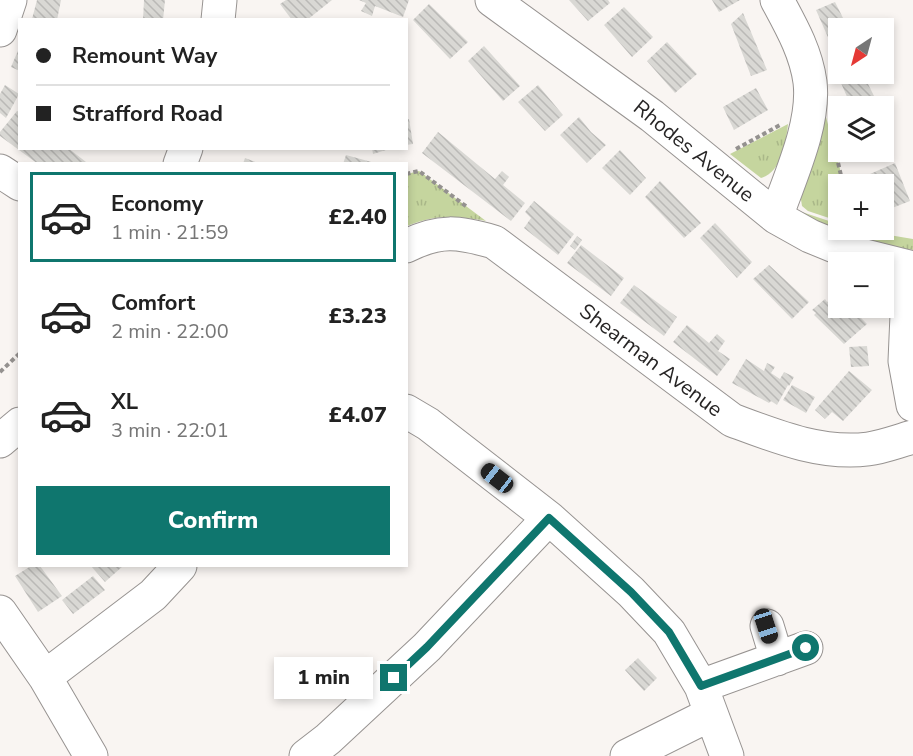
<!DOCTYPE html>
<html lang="en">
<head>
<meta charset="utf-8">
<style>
	:root { --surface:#fff; --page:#f2f2f2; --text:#222; --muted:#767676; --line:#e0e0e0; --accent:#0f766e }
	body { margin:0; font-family:"Nunito Sans",sans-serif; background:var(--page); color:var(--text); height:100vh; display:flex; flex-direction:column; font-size:22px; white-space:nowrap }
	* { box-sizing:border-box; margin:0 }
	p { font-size:20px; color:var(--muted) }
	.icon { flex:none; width:33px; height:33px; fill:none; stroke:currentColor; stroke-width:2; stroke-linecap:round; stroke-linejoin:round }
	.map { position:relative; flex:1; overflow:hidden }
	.panel { position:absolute; left:18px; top:162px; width:390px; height:405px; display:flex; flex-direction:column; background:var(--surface); border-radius:0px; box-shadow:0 3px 9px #0003 }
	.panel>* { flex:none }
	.hud { position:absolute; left:18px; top:18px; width:390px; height:132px; border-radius:0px; box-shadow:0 3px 9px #0003; display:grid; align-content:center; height:132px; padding:0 18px; background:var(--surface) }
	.needle { width:39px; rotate:216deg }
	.controls { position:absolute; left:828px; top:18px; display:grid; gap:12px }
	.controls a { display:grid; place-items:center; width:66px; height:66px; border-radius:0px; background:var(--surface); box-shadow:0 3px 9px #0003; font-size:30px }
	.end { position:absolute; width:27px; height:27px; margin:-14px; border:8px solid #0f766e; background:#fff; box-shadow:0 0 0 3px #fff }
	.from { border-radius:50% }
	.bubble { position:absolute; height:42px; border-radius:0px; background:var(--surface); box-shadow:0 3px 9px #0003; font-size:20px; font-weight:800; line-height:42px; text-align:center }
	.car { position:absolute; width:18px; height:36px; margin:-18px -9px; border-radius:8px; box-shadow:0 0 4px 2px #0007; background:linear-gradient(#222 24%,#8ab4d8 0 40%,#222 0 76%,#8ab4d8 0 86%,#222 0) }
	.hud b { display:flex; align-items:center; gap:21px; height:57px; font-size:22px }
	.hud b+b { border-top:2px solid var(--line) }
	.hud i { width:15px; height:15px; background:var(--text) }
	ul { padding:10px 0 0; list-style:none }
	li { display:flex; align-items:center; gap:18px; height:90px; margin:0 12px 9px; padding:0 6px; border:3px solid transparent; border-radius:0px }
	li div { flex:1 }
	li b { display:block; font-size:22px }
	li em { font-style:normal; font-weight:800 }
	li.active { border-color:var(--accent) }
	li>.icon { width:54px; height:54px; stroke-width:1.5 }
	.action { display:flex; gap:12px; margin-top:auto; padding:12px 18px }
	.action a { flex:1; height:69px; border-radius:0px; background:var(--accent); color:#fff; font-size:24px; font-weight:800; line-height:69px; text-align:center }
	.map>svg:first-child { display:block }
	.grass { fill:url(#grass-tufts) }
	.building { fill:url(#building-back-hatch) }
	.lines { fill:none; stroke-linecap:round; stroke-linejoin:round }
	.minor-casing { stroke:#979391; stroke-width:35 }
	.path { stroke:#94918f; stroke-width:4; stroke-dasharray:4.5 3; stroke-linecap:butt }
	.minor { stroke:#fff; stroke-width:33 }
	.route { stroke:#0f766e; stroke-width:8 }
	.labels { text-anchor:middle; stroke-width:6; stroke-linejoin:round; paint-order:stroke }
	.street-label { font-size:21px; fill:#272525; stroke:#fff }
</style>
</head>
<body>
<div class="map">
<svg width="913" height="756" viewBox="0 0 913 756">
	<defs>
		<pattern id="grass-tufts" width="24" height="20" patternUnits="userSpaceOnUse" patternTransform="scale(1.5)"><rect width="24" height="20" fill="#c5d59e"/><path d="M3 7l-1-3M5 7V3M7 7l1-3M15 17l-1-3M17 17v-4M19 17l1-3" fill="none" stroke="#a9b788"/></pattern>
		<pattern id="building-back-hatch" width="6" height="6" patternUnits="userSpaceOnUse" patternTransform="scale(1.5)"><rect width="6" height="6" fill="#d9d8d4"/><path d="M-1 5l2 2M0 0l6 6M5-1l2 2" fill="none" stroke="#bab9b6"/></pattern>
	</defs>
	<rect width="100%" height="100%" fill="#f9f5f2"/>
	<path class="grass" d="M822,102L844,184H838V221L808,211L802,206L800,193Z
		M788,124C786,142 782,172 761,178L730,154Z
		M419,171L486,221C455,216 437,214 407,226V174Z
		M799,211L838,224V230H859L913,239V250L880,245L819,225Z"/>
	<path class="building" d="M37,0H61L57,20L32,19Z
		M144,0H165L163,20H143Z
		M286,0H332L307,20H292L280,4Z
		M359,0H409L403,17L375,6L372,16L361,11L366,3Z
		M569,0H608L610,3L588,21Z
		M712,0H740L719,12Z
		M835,2L848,28H838V60L816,10Z
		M429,4L468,42L450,59L413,20Z
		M624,7L653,37L632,57L604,25Z
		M743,13L767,70L751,76L731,24Z
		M667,42L697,74L675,93L647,61Z
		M20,46V71L11,67Z
		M484,46L520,86L503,101L468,61Z
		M842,74H863L877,102L866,106H851L838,76Z
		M5,85L19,94L6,118L0,113V94Z
		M538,85L563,115L545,131L518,102Z
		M756,88L768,110L734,130L723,107Z
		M17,111L20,112V148H68L86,162L84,164H38L0,136V132Z
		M579,117L591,132L606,145L587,163L560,135Z
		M406,119H409L413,144L406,145Z
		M438,132L495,179L502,171L509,177L503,185L525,203L511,221L422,153Z
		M884,141L889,152L865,162L860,152H884Z
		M372,148H389V149L373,154Z
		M620,150L646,178L630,195L602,168Z
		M346,155L375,163L374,164H343Z
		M245,158L258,163V164H243Z
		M895,163L910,201L887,210L884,203V184H875L870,174Z
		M660,181L701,223L684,238L645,197Z
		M534,201L574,234L558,255L524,228L531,218L525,212Z
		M715,223L752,262L737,278L700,238Z
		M577,236L582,240L575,250L570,246Z
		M581,245L624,278L611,296L567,263Z
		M769,265L809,302L792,319L753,279Z
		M634,285L677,317L664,336L620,303Z
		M837,295L838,296V308H851L867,324L844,344L814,315L816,313L812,310L825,299L827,302Z
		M687,325L709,343L717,334L725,341L718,351L730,359L717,376L673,342Z
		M867,346L869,366L851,367L849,347Z
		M746,359L764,371L767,363L775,367L771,373L780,379L784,372L794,377L789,386L788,385L777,405L771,401L769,403L732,383Z
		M849,371L872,390L843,421L832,412L825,419L815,410Z
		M792,385L815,397L806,413L783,400Z
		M31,566H40L62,596L38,612L15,576Z
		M91,566H123L105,582Z
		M93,576L105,590L73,614L62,600Z
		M638,658L657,678L644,691L625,670Z"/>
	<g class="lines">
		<defs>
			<path id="minor" d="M492,0L652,116L776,217L810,236L849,252L913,268
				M218,20L220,0
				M0,30L10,0
				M180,164L186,148
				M0,171L20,184
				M776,217C790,177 815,124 810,82C806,52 791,26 777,0
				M406,246C440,229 459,232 494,242L732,420C775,436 821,455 868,449C883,447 898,441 913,437
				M909,269L905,361L913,405
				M406,411L428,424L549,518L631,592L669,632L701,686L727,756
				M0,441L20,424
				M0,612L45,677L91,756
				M767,626L777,659
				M45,677L153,595L180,566
				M701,686L806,648
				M306,756L328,739L427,647L549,518
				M627,756L711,714"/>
		</defs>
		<use href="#minor" class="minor-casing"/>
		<path class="path" d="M833,141L843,184
			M736,149L780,125
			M406,174L419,171L467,207
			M0,372L20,353"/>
		<use href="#minor" class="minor"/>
	</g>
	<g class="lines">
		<path class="route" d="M394,678L427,647L549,518L631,592L669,632L701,686L806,648"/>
	</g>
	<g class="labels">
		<g class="street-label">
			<text transform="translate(694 151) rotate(39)" y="7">Rhodes Avenue</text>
			<text transform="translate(651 360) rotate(37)" y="7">Shearman Avenue</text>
		</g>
	</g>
</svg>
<div class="controls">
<a><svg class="needle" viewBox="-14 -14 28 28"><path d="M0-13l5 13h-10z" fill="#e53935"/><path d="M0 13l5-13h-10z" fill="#767676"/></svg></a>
<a><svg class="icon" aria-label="layers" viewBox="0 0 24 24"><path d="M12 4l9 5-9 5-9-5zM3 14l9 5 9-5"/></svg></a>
<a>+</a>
<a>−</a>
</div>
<i class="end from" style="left:806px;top:648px"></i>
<i class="end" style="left:394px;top:678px"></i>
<div class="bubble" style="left:274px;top:657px;width:99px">1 min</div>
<i class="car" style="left:497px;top:478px;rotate:308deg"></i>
<i class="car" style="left:766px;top:626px;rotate:162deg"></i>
<div class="hud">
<b><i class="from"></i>Remount Way</b>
<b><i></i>Strafford Road</b>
</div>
<section class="panel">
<ul>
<li class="active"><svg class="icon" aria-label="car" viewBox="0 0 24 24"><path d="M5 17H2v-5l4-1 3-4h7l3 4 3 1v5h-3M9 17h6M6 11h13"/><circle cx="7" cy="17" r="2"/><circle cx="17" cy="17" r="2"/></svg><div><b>Economy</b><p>1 min · 21:59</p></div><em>£2.40</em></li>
<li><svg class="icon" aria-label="car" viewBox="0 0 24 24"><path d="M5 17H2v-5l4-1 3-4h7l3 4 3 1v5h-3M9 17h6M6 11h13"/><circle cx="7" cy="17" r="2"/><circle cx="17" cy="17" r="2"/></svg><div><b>Comfort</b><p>2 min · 22:00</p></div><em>£3.23</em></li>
<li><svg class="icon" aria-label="car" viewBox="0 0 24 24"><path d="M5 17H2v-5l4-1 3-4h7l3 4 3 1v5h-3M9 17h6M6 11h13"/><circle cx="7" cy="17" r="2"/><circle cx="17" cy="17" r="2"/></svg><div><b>XL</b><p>3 min · 22:01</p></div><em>£4.07</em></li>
</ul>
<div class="action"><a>Confirm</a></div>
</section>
</div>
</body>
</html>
